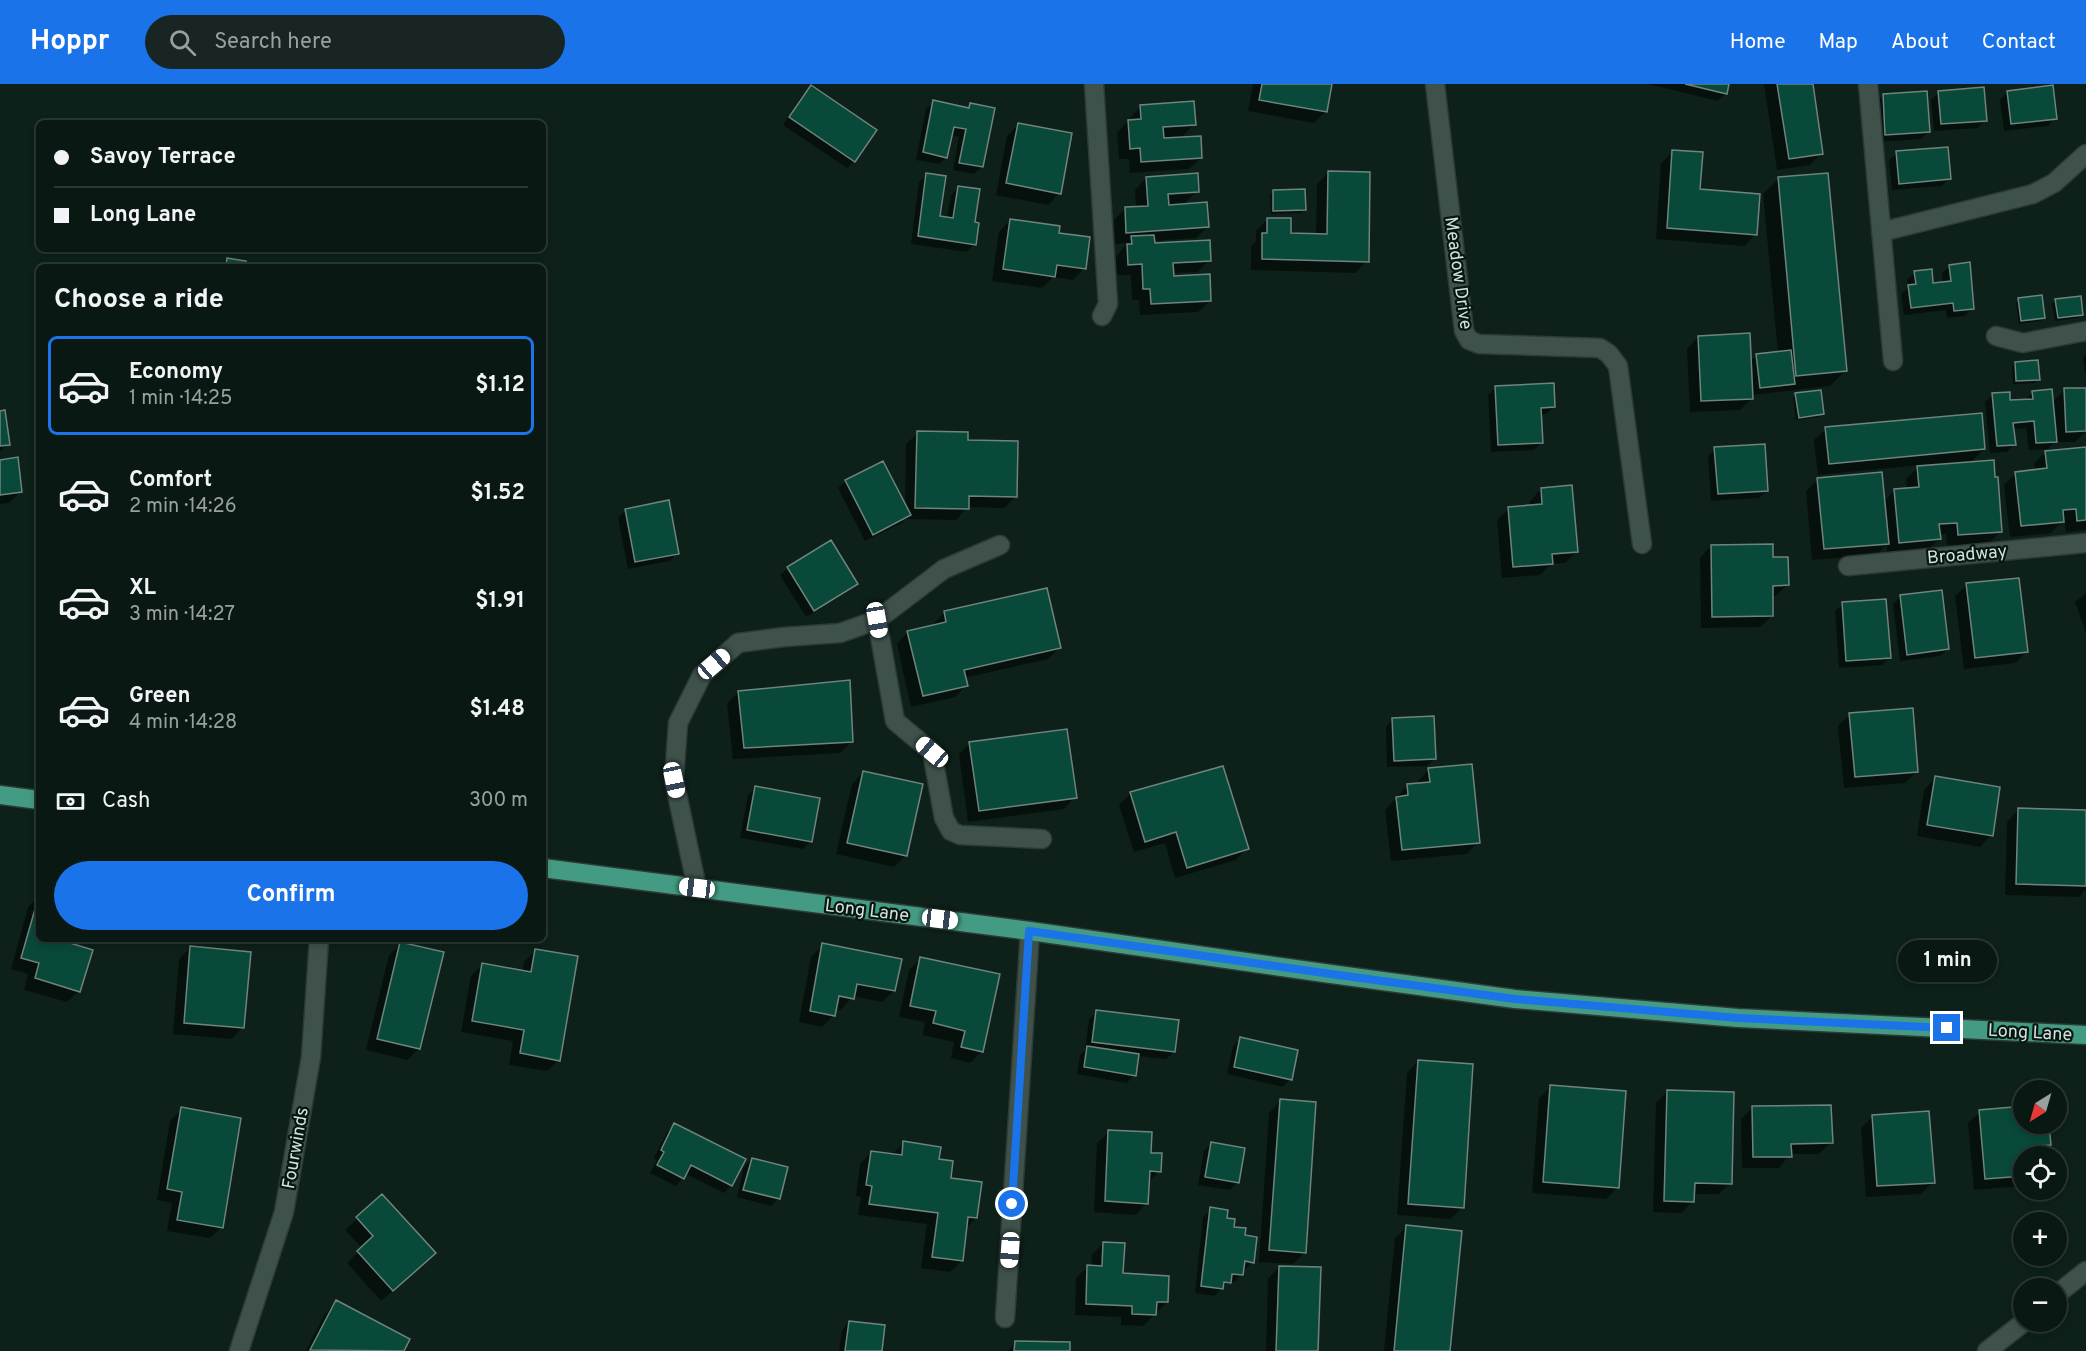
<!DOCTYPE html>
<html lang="en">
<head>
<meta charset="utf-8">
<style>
	:root { --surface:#0a1814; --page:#182522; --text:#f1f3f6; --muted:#99a0a0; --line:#2a3734; --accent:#1a73e8 }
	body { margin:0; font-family:Overpass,sans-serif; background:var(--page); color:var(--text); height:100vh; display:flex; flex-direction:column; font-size:22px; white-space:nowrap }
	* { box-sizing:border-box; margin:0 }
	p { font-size:20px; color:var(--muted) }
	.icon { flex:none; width:33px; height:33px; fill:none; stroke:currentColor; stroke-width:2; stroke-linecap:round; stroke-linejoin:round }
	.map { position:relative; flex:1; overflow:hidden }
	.details { position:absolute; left:36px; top:180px; width:510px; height:678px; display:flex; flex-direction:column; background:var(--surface); border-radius:9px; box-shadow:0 3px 9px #0003,0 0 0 2px var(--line) }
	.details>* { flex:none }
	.hud { position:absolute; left:36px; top:36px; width:510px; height:132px; border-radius:9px; box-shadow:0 3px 9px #0003,0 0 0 2px var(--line); display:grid; align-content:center; height:132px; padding:0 18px; background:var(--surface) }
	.needle { width:39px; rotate:217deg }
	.fabs { position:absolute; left:2013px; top:996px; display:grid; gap:12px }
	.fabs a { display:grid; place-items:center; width:54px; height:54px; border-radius:50%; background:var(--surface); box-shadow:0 3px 9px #0003,0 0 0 2px var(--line); font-size:30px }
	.end { position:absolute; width:27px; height:27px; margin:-14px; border:8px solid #1a73e8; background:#fff; box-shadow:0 0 0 3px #fff }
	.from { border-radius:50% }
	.bubble { position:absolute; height:42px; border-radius:21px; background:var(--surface); box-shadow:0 3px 9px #0003,0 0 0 2px var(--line); font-size:20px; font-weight:700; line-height:42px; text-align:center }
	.car { position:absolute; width:18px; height:36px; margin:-18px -9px; border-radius:8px; box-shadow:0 0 4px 2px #0007; background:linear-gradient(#fff 24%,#345 0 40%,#fff 0 76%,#345 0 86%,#fff 0) }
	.hud b { display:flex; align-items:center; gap:21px; height:57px; font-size:22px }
	.hud b+b { border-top:2px solid var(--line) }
	.hud i { width:15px; height:15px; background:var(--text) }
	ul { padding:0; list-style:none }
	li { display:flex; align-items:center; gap:18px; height:99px; margin:0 12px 9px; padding:0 6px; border:3px solid transparent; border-radius:9px }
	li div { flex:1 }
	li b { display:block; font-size:22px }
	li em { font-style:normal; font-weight:700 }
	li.on { border-color:var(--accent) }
	li>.icon { width:54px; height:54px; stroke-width:1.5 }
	h2 { padding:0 18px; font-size:27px; line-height:72px }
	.pay { display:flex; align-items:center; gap:15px; height:66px; padding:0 18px; font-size:22px }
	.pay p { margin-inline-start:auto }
	.primary-button { display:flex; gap:12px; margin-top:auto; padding:12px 18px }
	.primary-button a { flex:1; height:69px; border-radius:36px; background:var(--accent); color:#fff; font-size:24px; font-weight:700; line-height:69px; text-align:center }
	header { display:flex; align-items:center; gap:36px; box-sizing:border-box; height:84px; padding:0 30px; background:var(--accent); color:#fff }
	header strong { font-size:28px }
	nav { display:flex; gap:33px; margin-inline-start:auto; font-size:21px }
	.search { width:420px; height:54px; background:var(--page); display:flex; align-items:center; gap:15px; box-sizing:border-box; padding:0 21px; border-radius:33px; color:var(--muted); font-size:22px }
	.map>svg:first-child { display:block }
	.shadow { fill:#0007 }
	.building { fill:#08493a; stroke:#6f847d; stroke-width:1.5 }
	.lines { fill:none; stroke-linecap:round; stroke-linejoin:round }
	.minor-casing { stroke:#2f3935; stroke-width:21 }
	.major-casing { stroke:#2f3935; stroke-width:21 }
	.minor { stroke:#3e524b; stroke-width:18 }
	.major { stroke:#449b83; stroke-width:18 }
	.route { stroke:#1a73e8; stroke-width:8 }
	.labels { text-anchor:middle; stroke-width:4.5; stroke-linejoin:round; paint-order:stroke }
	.street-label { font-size:18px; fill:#d6e1dd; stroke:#051711 }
</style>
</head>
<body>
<header>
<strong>Hoppr</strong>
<div class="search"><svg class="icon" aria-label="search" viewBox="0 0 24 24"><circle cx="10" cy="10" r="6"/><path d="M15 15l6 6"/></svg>Search here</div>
<nav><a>Home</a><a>Map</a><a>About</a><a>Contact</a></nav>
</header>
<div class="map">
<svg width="2086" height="1267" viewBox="0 0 2086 1267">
	<rect width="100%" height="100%" fill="#0d201a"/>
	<path class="shadow" d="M1253,0H1331L1326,27L1314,39L1248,27Z
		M1648,0H1728L1726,9L1718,17Z
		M1764,0H1811L1822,69L1810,81L1777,86Z
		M811,3L854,77L847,84L783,41L803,10Z
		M1939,8L1985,36L1978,44L1934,47L1931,16Z
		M2007,8L2055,34L2048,42L2004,47L2000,16Z
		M1883,11L1928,48L1921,55L1878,58L1876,19Z
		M934,18L967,25L971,20L982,83L974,90L953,86L959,53L951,51L946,73L939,80L916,76L926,25Z
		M1141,22L1194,40L1180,55L1201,74L1189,85L1130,89L1129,75H1119L1117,49Z
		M1019,40L1059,109L1048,121L996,111L1007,52Z
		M1673,68L1699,107L1756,150L1744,162L1656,155L1661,79Z
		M1897,69L1949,94L1942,102L1892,106L1889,76Z
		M1329,88L1367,177L1355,189L1251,186V162L1256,157V147L1268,135L1289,151H1316L1317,100Z
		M926,91L939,133L947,135L951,111L958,104L974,139V160L967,168L911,160L919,98Z
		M1146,94L1197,107L1183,121L1207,143L1196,154L1153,157V161L1209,176L1198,188L1173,189V194L1210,217L1198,228L1140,231L1139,216H1132L1131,191H1117L1116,173L1127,159L1115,160L1114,136L1125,125L1136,124L1135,106Z
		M1778,95L1845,287L1830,302L1752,311V314L1740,326L1690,328L1687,265L1698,253L1750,278L1757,271L1778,269L1763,110Z
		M1273,107L1304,126L1301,129L1271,130L1270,111Z
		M1010,136L1058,150L1084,184L1073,196L1053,193L1042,204L992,197L999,148Z
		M1950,182L1973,224L1965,232L1947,234L1946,226L1904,231L1901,210L1908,204L1907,196L1915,188L1932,201L1943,200L1942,189Z
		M2019,216L2044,234L2040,237L2019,240L2016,219Z
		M2056,216L2082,231L2078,234L2055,237L2052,220Z
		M2086,270V289H2085L2083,273Z
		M2015,279L2038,295L2035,299L2013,300L2012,282Z
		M1496,303L1553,323L1546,330L1540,331L1542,358L1534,366L1491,368L1488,311Z
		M2086,305V347L2075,358H2054L2048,365L2029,366L2026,344L2013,345L2014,360L2007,368L1990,369L1985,318L1992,311L2009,318L2025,316L2033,308L2052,318L2065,306Z
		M1796,310L1823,330L1819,333L1796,336L1793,314Z
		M0,328L8,360L0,368Z
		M543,340L547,350L543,355Z
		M1826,345L1984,365L1969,380L2001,447L1989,459L1947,462L1946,450H1939V455L1928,466L1887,470V460L1876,471L1812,476L1806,407L1818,395L1883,418L1895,406L1907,405L1906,395L1920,381L1818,391L1814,356Z
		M918,349L966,357L1016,412L1004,424L967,423L956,436L906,435L902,439L865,457L838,404L846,397L905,422L906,360Z
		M1715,364L1767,407L1759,414L1711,417L1708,372Z
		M2086,364V446L2066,448L2064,435L2051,449L2010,453L2004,401L2016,389L2035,387L2034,380L2045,368Z
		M0,377L21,407L9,419L0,420Z
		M1541,405L1577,467L1565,479L1551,480L1540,491L1502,494L1497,436L1508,425L1530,423V417Z
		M626,426L677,469L670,477L628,485L618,434Z
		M1711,462L1771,474L1787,501L1776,512H1772V532L1760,543L1701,544L1700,474Z
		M788,484L857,500L849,507L806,533L780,491Z
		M1967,501L2027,567L2015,579L1964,585L1955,512Z
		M2086,509V549L2075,518Z
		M1900,513L1948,565L1940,572L1900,577L1893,520Z
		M1843,520L1889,574L1882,581L1839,584L1835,527Z
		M945,528L1060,563L1048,575L964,594L966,601L955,613L911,623L897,560L908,548L933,542V540Z
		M738,608L851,658L840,669L733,675L727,620Z
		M1850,630L1917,687L1905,699L1844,704L1838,642Z
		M1393,635L1435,674L1427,682L1387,683L1386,643Z
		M970,659L1075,713L1064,725L968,738L959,670Z
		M1222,683L1247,764L1236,776L1175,794L1165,759L1134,768L1119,721L1130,710Z
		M1429,685L1478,758L1467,770L1391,777L1385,726L1408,701L1418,700V697Z
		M863,688L906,771L894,783L836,770L852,700Z
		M1935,694L1991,751L1980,763L1917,752L1924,706Z
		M755,704L811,757L803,765L740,754L748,711Z
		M2018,726L2086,728V805L2079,813L2005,811L2007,738Z
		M39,812V855H51L79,907L67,918L24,906L28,890L11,885L28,823Z
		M401,860L419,965L407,976L366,966L389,871Z
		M823,861L894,907L882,918L853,912L841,926L835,925L834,931L822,943L799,938L811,873Z
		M191,863L242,944L231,955L173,950L179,875Z
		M536,866L559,976L547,987L509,981L513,957L461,948L471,892L482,881L522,888L524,878Z
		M921,874L982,967L970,979L951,974L954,958L923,951L925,938L899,933L909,886Z
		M1097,928L1174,968L1166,975L1138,972L1134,991L1127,999L1077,990L1080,971L1085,966L1089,935Z
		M1241,955L1290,995L1283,1003L1227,990L1233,962Z
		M1418,977L1462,1123L1451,1135L1397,1131L1407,989Z
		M1551,1003L1617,1104L1606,1115L1532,1109L1539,1014Z
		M1667,1007L1730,1099L1719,1110H1693V1117L1681,1129L1653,1128L1656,1019Z
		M1280,1017L1305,1168L1293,1180L1259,1178L1269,1029Z
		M1752,1024L1831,1058L1819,1070H1790L1779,1084H1742L1741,1035Z
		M182,1025L221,1143L210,1154L167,1147L172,1119L157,1116L170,1037Z
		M1980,1028L2024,1040H2048L2050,1060L2038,1072H2024V1102L1974,1106L1968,1039Z
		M1873,1032L1933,1098L1921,1110L1866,1113L1861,1044Z
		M675,1040L731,1101L724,1109L686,1090L676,1102L650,1089L657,1076L654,1074L667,1048Z
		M1109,1048L1150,1070L1159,1087L1148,1099L1147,1119L1135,1131L1094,1128L1097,1059Z
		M904,1059L937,1077L976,1134L966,1144L962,1177L950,1188L921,1184L927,1140L858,1131L861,1113L856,1112L860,1080L871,1069L892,1070Z
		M1211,1060L1238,1098L1230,1106L1198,1101L1204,1067Z
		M752,1075L779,1114L771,1122L737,1113L744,1083Z
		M382,1112L422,1180L381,1217L347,1179L362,1164L345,1146Z
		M1211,1125L1244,1153L1252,1178L1245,1186L1242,1185V1190L1234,1198L1229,1197L1214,1212L1195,1209L1203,1133Z
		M1407,1142L1449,1267H1384L1395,1154Z
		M1103,1159L1122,1191L1167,1218L1143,1242L1121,1241V1233L1075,1231L1076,1194L1088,1182L1091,1183L1092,1171Z
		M1279,1183L1317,1267H1266L1268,1195Z
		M336,1218L408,1256L402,1267H306L325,1230Z
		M849,1238L881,1267H839L842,1246Z
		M1015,1258L1068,1267H1008Z"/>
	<path class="building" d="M1262,0H1332L1327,28L1259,16Z
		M1685,0H1729L1727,10Z
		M1777,0H1813L1823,70L1789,75Z
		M811,1L877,46L855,78L789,33Z
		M2053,1L2057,35L2011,40L2007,7Z
		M1984,3L1987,37L1941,40L1938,7Z
		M1927,7L1930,48L1885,51L1883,10Z
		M933,16L969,24L970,19L995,24L983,83L959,79L966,45L954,43L947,74L923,68Z
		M1194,17L1196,41L1163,43L1164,54L1201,52L1202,74L1141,78L1140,64L1130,65L1128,36L1141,35L1140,21Z
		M1018,39L1072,49L1061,110L1006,99Z
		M1948,63L1951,95L1899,100L1896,67Z
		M1672,66L1703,68L1700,105L1760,110L1757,151L1667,144Z
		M1328,87L1370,88L1369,178L1262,175V149H1267V134H1291V149L1327,150Z
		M926,89L946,92L940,132L953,134L958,102L980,105L975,138L979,139L976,161L918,152Z
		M1198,89L1199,108L1168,110L1169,121L1207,118L1209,143L1126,149L1125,123L1148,122L1146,93Z
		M1828,89L1847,287L1796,292L1778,93Z
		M1305,105L1306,126L1273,127V106Z
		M1010,135L1060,142L1059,149L1090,153L1086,185L1057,181L1055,193L1003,185Z
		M1154,151L1155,159L1210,156L1211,177L1173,179L1174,192L1210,190L1211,217L1151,220L1150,205H1143L1142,180L1128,181L1127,160H1132L1131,152Z
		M227,174L246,177L245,183H226Z
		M1970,178L1974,225L1954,227L1953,219L1911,224L1908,201L1916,200L1914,187L1932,185L1933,199L1951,197L1949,181Z
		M2042,211L2045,234L2021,237L2018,214Z
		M2081,212L2083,231L2058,234L2055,215Z
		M1750,249L1753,315L1701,317L1698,252Z
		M1791,266L1795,300L1760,304L1756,270Z
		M2038,276L2040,296L2016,297L2015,278Z
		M1554,299L1555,323L1541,324L1543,359L1498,361L1495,302Z
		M2064,304H2086V347L2066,348Z
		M2052,305L2057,358L2036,359L2034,337L2013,339L2016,361L1997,362L1992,309L2010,308V316L2033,315L2032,307Z
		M1821,306L1824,330L1799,334L1795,309Z
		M5,326L10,361L0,362V327Z
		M1982,329L1985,365L1829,380L1825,343Z
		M917,347L968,348V356L1018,357L1017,413L969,412V425L915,424Z
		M1765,360L1768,407L1718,410L1714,363Z
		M2086,363V436L2077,437L2076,425L2063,426L2064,438L2021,442L2015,388L2047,384L2045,367Z
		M18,373L22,408L0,411V376Z
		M1994,376L1995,393H1998L2002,448L1958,451L1957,439L1939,440L1941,455L1899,459L1894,405L1919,403L1917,382Z
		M883,377L911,431L873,451L845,396Z
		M1882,388L1889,460L1824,465L1817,394Z
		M1572,401L1578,468L1552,470L1553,480L1513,483L1508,423L1542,420L1541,404Z
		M669,416L679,470L635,478L625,425Z
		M831,456L858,500L814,527L787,483Z
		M1773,460V473H1788L1789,501L1773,502V532L1712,533L1711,461Z
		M2019,494L2028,568L1975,574L1966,499Z
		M1047,504L1061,564L964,586L968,602L923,612L907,547L946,538L944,527Z
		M1942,506L1949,565L1907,571L1900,511Z
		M1886,515L1891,574L1846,577L1842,518Z
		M850,596L853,658L744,664L738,607Z
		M1913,624L1918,688L1855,693L1849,629Z
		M1434,632L1436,675L1394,677L1392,634Z
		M1067,645L1077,714L979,727L969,658Z
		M1472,680L1480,759L1402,766L1396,713L1408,711L1407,700L1430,698L1428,684Z
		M1223,682L1249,765L1187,784L1176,748L1145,758L1130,708Z
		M863,687L923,700L907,772L847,759Z
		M1935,692L2000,703L1993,752L1927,741Z
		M755,702L820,714L812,758L747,746Z
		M2018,724L2086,726V802L2016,800Z
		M39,811V855H57L93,866L80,908L35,894L39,879L21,874Z
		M400,858L444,868L420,965L377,955Z
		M822,859L902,875L895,907L857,900L854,915L839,912L835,932L810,927Z
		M190,862L251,868L244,944L184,939Z
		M535,865L578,872L560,977L520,969L524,946L472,937L482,879L531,888Z
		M920,873L1000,890L983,968L961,963L965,947L933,939L936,927L910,922Z
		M1096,926L1179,936L1175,968L1092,958Z
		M1240,953L1298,966L1292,996L1234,983Z
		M1087,962L1139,970L1136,992L1084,983Z
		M1418,976L1473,980L1464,1124L1408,1120Z
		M1550,1001L1626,1007L1619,1104L1543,1098Z
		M1667,1006L1734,1008L1732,1100L1695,1099L1694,1118L1664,1117Z
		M1280,1015L1316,1018L1306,1169L1269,1166Z
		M1831,1021L1833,1059L1791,1060L1792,1073H1753L1752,1022Z
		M2024,1022V1040H2049L2051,1061L2037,1062L2038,1072H2024V1092L1985,1095L1979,1026Z
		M181,1023L241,1034L223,1144L177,1136L182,1108L167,1105Z
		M1929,1027L1935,1099L1877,1102L1872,1031Z
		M674,1039L746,1075L732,1102L691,1081L684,1095L657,1081L664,1068L661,1066Z
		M1108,1046L1152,1048L1151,1069H1162L1161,1088L1150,1087L1148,1120L1105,1117Z
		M903,1057L941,1063L939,1075L953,1077L951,1094L982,1098L977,1134L968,1133L963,1177L932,1173L938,1129L869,1120L872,1102L866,1101L871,1067L902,1071Z
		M1211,1058L1245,1064L1239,1099L1205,1093Z
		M752,1074L788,1083L780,1115L743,1106Z
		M382,1110L436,1169L393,1207L357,1167L373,1152L356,1133Z
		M1210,1123L1228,1126L1227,1134L1235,1135L1234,1143L1246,1144L1245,1151L1257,1153L1254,1179L1245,1177L1243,1191L1232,1190L1231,1199L1224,1198L1223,1205L1201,1202Z
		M1406,1141L1462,1147L1450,1267H1394Z
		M1103,1158L1125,1159L1123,1189L1169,1192L1168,1218H1157L1156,1231L1132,1230V1222L1086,1220L1087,1181L1102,1182Z
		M1279,1182L1321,1183L1318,1267H1276Z
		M336,1216L410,1255L404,1267L310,1266Z
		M849,1237L885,1241L882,1267H845Z
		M1015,1257L1070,1258V1267H1014Z"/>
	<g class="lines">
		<defs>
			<path id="minor" d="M1094,0L1108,220L1102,232
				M1435,0L1464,247L1469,256L1479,260L1600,264L1609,270L1618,282L1642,460
				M1868,0L1893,277
				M1881,148L2033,110L2054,99L2086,70
				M1996,252L2023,259L2086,247
				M1848,482L2086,459
				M877,536L895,637L932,668L944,734L951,747L960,751L1042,755
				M697,804L674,696L678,639L702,591L738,559L784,553L840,549L877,536L944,485L1000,461
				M2056,1211L2086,1187
				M1005,1234L1030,847
				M239,1267L284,1128L311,973L319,855
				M1987,1267L2024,1238"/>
			<path id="major" d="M0,711L39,716
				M543,784L1030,847L1331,890L1515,915L1738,934L2086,951"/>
		</defs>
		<use href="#minor" class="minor-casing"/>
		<use href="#major" class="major-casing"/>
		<use href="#minor" class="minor"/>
		<use href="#major" class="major"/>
	</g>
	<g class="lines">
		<path class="route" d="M1012,1120L1029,847L1331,890L1515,915L1738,934L1947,944"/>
	</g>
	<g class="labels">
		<g class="street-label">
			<text transform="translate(1459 189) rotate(82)" y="6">Meadow Drive</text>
			<text transform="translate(1967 470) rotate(-5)" y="6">Broadway</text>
			<text transform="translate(867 826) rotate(7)" y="6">Long Lane</text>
			<text transform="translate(2030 948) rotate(3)" y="6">Long Lane</text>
			<text transform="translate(295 1064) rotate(-80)" y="6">Fourwinds</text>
		</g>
	</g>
</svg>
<div class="fabs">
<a><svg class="needle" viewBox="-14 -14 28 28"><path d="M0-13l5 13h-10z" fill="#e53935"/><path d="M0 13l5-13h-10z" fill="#99a0a0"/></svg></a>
<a><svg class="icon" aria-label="locate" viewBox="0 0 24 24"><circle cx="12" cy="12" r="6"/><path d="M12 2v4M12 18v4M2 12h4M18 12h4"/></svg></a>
<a>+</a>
<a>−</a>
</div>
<i class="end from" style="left:1012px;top:1120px"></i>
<i class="end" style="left:1947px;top:944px"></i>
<div class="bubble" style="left:1898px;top:856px;width:99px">1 min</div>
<i class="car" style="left:877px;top:536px;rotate:170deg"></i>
<i class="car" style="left:714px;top:580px;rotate:49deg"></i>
<i class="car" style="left:932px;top:668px;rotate:310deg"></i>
<i class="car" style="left:674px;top:696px;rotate:168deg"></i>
<i class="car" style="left:697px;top:804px;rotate:277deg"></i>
<i class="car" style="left:940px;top:835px;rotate:97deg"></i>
<i class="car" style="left:1010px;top:1166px;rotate:184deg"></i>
<div class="hud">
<b><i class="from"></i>Savoy Terrace</b>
<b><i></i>Long Lane</b>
</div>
<section class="details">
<h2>Choose a ride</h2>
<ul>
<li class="on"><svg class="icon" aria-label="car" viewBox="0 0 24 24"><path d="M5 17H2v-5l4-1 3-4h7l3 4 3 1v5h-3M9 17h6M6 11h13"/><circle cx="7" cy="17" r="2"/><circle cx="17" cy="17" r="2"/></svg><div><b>Economy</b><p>1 min · 14:25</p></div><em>$1.12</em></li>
<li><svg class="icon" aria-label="car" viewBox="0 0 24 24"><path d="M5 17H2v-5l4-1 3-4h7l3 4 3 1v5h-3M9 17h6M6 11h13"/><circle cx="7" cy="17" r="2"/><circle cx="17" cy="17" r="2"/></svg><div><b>Comfort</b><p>2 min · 14:26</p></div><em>$1.52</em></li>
<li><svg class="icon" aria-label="car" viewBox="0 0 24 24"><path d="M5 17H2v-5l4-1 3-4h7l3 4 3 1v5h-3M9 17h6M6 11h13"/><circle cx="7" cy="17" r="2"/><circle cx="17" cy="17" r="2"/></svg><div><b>XL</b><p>3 min · 14:27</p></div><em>$1.91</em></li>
<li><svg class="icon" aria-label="car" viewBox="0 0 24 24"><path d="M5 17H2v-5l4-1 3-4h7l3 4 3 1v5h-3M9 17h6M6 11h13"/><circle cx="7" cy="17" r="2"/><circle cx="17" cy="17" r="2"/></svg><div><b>Green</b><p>4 min · 14:28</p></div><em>$1.48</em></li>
</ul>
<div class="pay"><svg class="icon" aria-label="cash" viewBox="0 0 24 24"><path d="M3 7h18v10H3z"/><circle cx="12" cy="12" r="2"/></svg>Cash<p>300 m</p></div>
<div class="primary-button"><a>Confirm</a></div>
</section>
</div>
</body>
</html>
